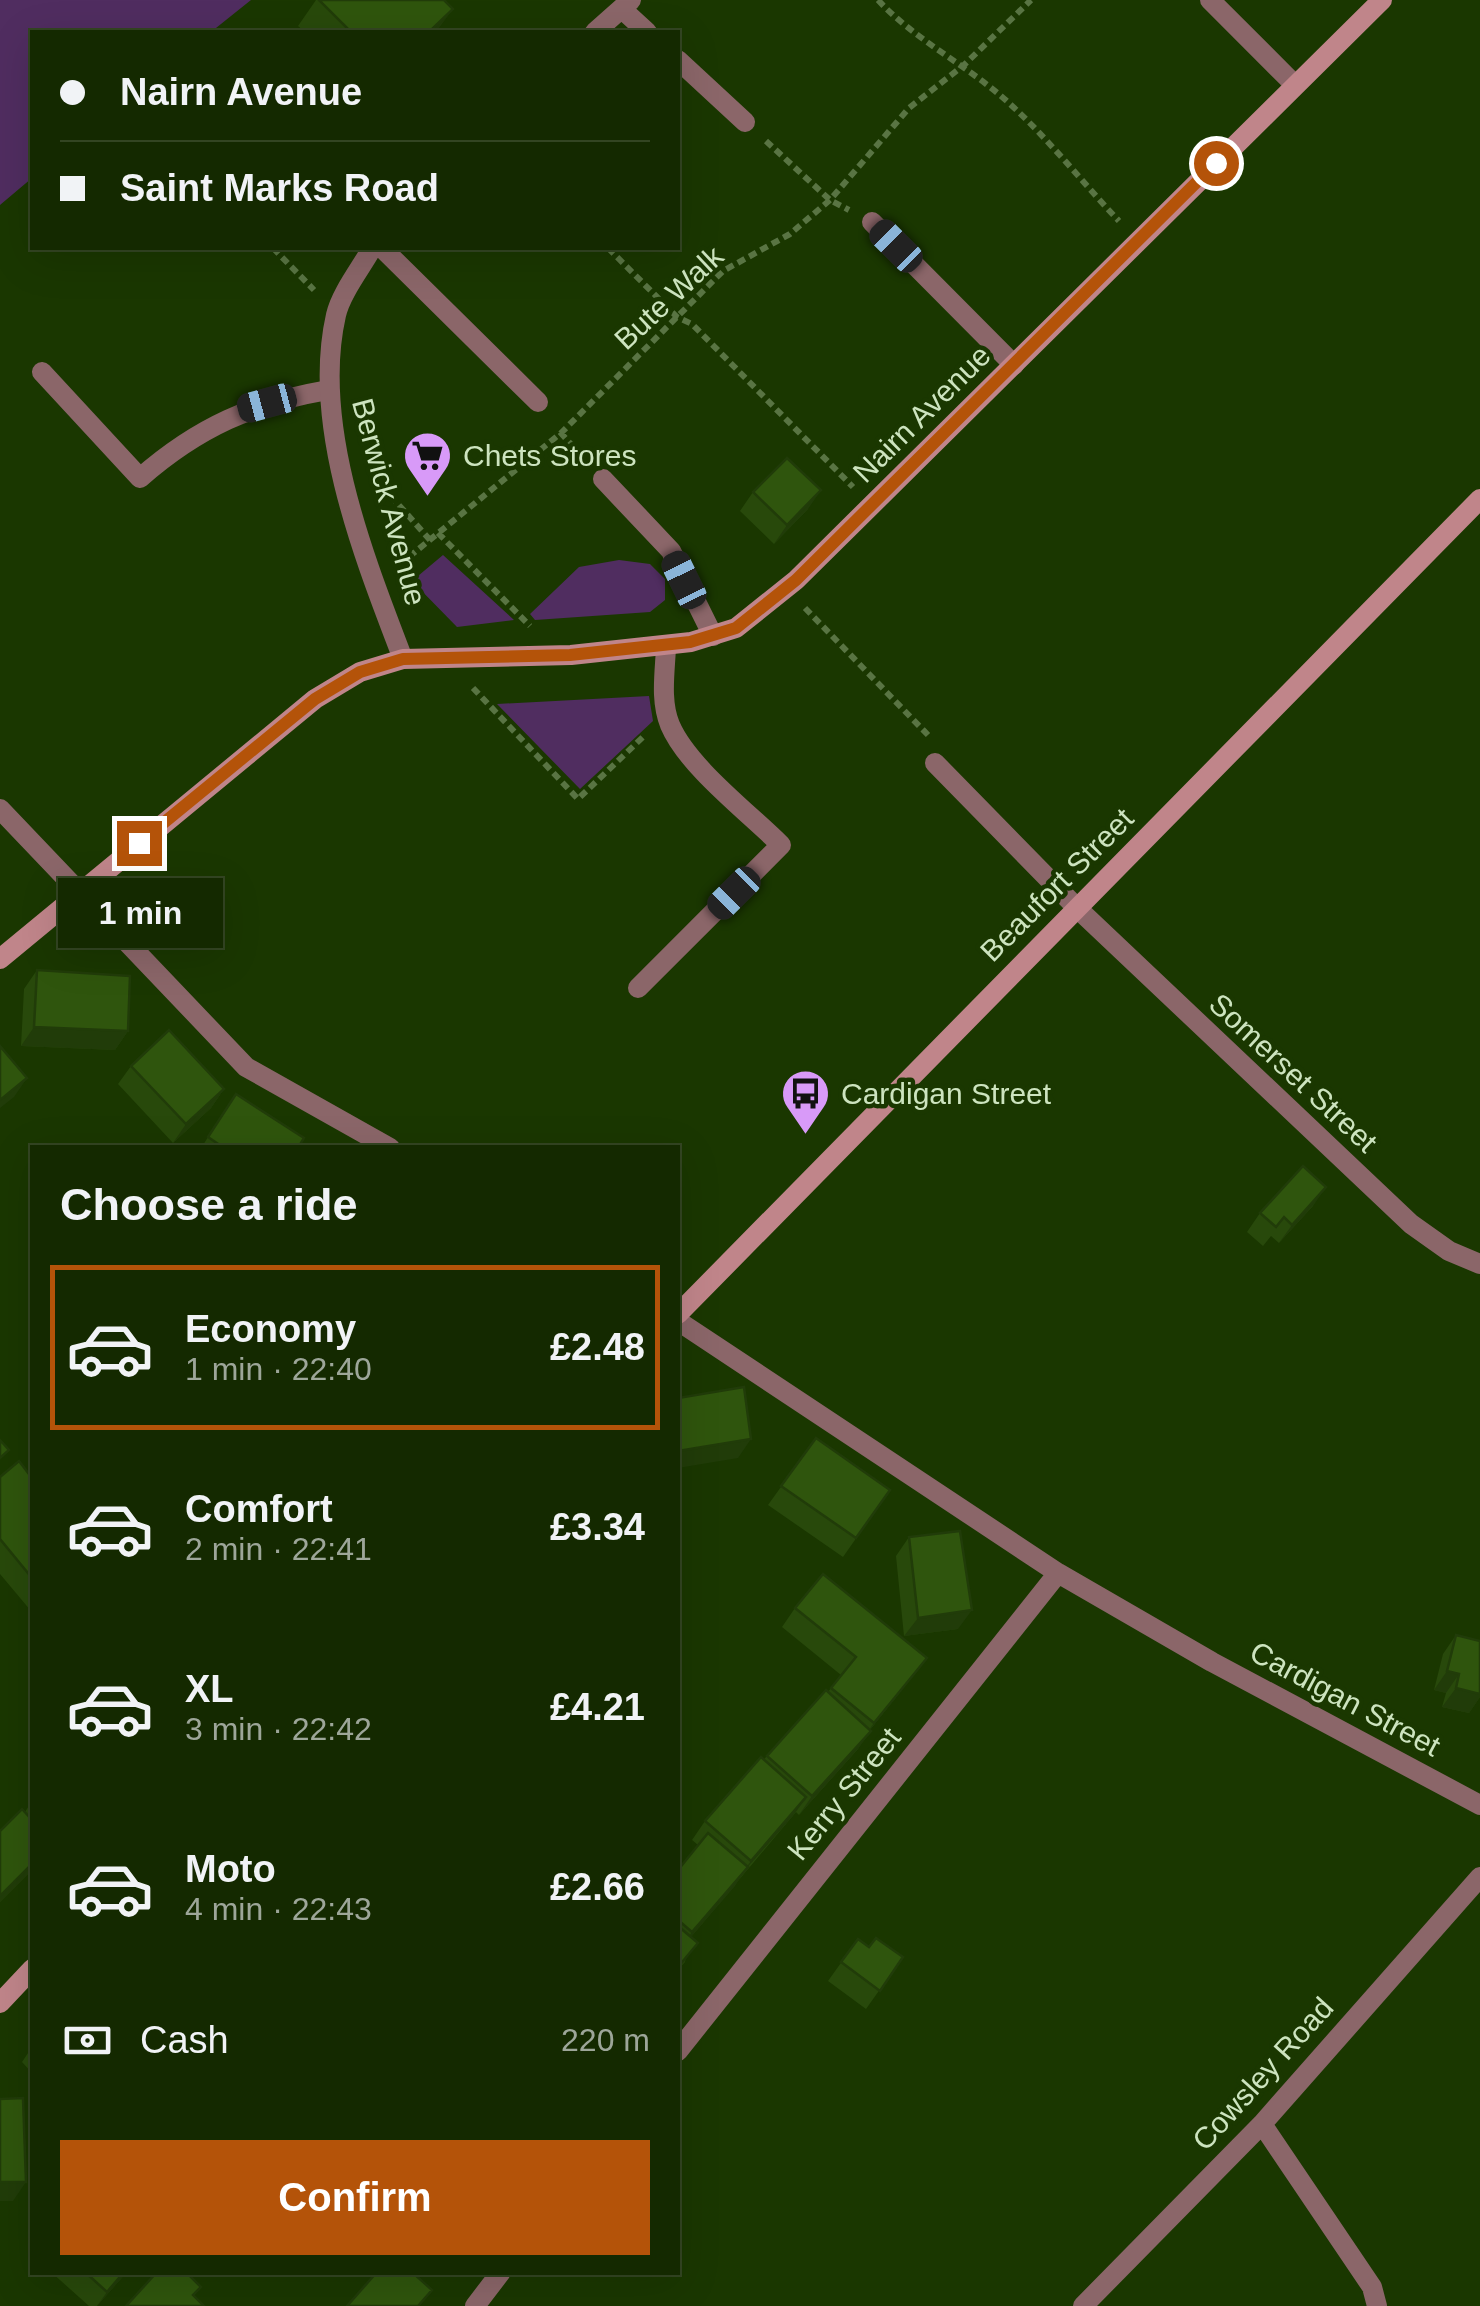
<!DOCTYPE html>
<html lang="en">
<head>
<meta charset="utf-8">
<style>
	:root { --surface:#142900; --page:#21350f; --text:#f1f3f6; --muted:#9da699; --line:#334522; --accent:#b45309 }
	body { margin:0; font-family:Helvetica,sans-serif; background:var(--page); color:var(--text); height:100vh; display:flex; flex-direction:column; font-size:38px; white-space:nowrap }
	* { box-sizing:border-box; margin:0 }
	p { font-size:32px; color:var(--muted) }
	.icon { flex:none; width:55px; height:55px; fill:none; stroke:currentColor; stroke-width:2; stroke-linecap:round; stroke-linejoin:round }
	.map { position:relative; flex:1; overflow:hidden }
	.details { position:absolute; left:30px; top:1145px; width:650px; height:1130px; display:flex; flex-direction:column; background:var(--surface); border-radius:0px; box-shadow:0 10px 40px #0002,0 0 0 2px var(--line) }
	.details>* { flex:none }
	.banner { position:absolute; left:30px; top:30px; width:650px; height:220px; border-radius:0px; box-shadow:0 10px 40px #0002,0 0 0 2px var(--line); display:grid; align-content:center; height:220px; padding:0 30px; background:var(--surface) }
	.end { position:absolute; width:45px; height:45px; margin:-22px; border:12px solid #b45309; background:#fff; box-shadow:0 0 0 5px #fff }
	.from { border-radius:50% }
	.bubble { position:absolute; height:70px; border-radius:0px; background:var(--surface); box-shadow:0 10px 40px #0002,0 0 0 2px var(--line); font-size:32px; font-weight:700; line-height:70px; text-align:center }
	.car { position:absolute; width:30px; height:60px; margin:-30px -15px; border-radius:12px; box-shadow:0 0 8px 2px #0007; background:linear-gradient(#222 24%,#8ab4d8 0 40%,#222 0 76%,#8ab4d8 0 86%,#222 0) }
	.banner b { display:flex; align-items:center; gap:35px; height:95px; font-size:38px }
	.banner b+b { border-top:2px solid var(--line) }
	.banner i { width:25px; height:25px; background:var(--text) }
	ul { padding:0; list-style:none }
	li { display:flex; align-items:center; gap:30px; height:165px; margin:0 20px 15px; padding:0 10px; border:5px solid transparent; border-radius:0px }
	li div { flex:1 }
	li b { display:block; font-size:38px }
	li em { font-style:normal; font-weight:700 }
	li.on { border-color:var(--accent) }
	li>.icon { width:90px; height:90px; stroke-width:1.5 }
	h2 { padding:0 30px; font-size:45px; line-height:120px }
	.pay { display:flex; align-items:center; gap:25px; height:110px; padding:0 30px; font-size:38px }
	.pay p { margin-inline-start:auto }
	.action { display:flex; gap:20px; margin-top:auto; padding:20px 30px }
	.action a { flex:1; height:115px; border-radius:0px; background:var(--accent); color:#fff; font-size:40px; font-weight:700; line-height:115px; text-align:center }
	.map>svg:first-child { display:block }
	.green { fill:#502d60 }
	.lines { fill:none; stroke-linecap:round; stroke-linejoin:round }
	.path { stroke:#597443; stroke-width:6; stroke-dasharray:8 5; stroke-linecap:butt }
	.lane { stroke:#8b6669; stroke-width:20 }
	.street { stroke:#8b6669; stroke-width:20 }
	.secondary { stroke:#c0858a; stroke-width:20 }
	.wall { fill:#28490b }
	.shaded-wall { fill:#213c09 }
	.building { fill:#2f550d; stroke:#213c09; stroke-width:2.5 }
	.route { stroke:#b45309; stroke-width:12 }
	.labels { text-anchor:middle; stroke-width:9; stroke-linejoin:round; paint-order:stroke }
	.street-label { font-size:30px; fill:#cde4bf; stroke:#1a3700 }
	.poi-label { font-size:30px; fill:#cde4bf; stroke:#1a3700; text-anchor:start }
</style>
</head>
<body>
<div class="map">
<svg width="1480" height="2306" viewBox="0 0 1480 2306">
	<rect width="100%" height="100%" fill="#1a3700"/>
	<path class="green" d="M0,0H251L211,32H32V178L0,205Z
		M443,555L514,620L457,627L412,581Z
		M619,560L650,564L665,579V600L650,612L535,620L530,614L579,567Z
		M649,696L653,721L580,789L497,704Z"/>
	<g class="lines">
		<path class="path" d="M878,0C913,38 961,62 1001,96C1044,133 1080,180 1119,221
			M766,141L830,200L849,210
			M273,248L314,290
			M608,248L677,317L692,324L853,487
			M560,432L585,460
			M373,476L430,540
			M438,533L530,626
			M399,565L561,433L723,271L790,234L830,200L909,108L964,65L1031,0
			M805,608L928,735
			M473,688L578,799L643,737"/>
		<path class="lane" d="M42,372L140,478C198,427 253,403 328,390
			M935,763L1077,908
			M638,988L781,845C748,812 688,767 670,725C660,701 665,672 666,647"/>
		<path class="street" d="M1210,0L1294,84
			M623,10L647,32
			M595,32L631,0
			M678,60L745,122
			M872,222L1014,365
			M372,248C361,268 341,293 336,315C311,425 364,557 403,659
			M382,248L538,402
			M603,479L671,551L713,636
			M0,809L246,1067L390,1148
			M1077,908L1411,1224L1449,1251L1480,1264
			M678,1321L1058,1573L1212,1662L1480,1805
			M678,2051L1058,1573
			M1262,2124L1372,2287L1377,2306
			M475,2306L501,2272
			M1083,2306L1262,2124L1480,1877"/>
		<path class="secondary" d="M0,959L315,699L360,672L403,659L571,655L691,642L736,628L796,580L1382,0
			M678,1314L1480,499
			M0,2003L32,1969"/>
	</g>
	<path class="wall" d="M316,0H444L436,32H305L298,26Z
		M753,492L808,509L774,544L740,511Z
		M37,970L128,1031L115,1050L21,1046L24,989Z
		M131,1066L224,1089L211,1108L173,1143L118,1084Z
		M236,1094L298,1148H201Z
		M1313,1206L1279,1243L1271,1236L1263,1246L1247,1232L1260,1213Z
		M816,1438L890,1490L843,1557L768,1505Z
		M0,1477L32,1478V1610L31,1611L0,1574Z
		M909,1537L958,1629L904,1636L896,1556Z
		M795,1608L927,1658L870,1730L858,1749L799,1815L796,1812L691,1937L685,1962L678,1970V1870L698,1845L692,1840L705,1821L828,1692L841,1675L782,1627Z
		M1456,1635L1480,1641V1697L1469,1713L1442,1707L1446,1693L1434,1690L1443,1654Z
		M32,1801V1870L0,1902V1831L25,1812Z
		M858,1939L869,1947L903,1957L866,2009L828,1981Z
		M32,2047V2073L22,2062Z
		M51,2272H127L97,2306H89Z"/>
	<path class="shaded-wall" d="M453,9L436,32H429Z
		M821,490L808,509L774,544L787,525Z
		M34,1027L128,1031L115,1050L21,1046Z
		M27,1078L14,1097L0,1108V1100Z
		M224,1089L211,1108L173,1143L186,1124Z
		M1326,1187L1313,1206L1279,1243L1292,1225Z
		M751,1439L738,1458L678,1468V1451Z
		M972,1610L958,1629L904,1636L918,1618Z
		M927,1658L913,1676L861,1741L874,1723Z
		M1447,1671L1459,1674L1446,1693L1434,1690Z
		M1456,1688L1480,1694V1697L1469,1713L1442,1707Z
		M871,1731L858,1749L799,1815L812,1796Z
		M806,1797L793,1816L745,1870L735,1886L679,1951L692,1932L739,1877L751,1861Z
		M32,1864V1870L0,1902V1896Z
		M0,2182H26L13,2201H0Z
		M124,2272H127L97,2306L107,2292Z"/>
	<path class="building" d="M319,0H444L453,9L429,32H351Z
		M787,458L821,490L787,525L753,492Z
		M37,970L130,976L128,1031L34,1027Z
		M169,1030L224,1089L186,1124L131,1066Z
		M0,1046L27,1078L0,1100Z
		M236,1094L304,1138L298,1148H224L208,1137Z
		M1303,1166L1326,1187L1292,1225L1284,1217L1276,1227L1260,1213Z
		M744,1387L751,1439L678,1451V1398Z
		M816,1438L890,1490L856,1538L781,1486Z
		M0,1440L9,1450L0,1458Z
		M19,1461L32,1478V1578L0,1539V1477Z
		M960,1531L972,1610L918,1618L909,1537Z
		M823,1574L927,1658L874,1723L831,1688L856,1657L795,1608Z
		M1456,1635L1480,1641V1694L1456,1688L1459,1674L1447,1671Z
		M826,1690L871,1731L812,1796L767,1756Z
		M761,1757L806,1797L751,1861L705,1821Z
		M22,1809L32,1820V1864L0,1896V1831Z
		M708,1833L748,1867L692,1932L678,1920V1870Z
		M678,1926L698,1943L678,1967Z
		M876,1938L903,1957L880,1991L841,1962L858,1939L869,1947Z
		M23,2098L26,2182H0V2099Z
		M85,2272H124L107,2292Z
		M157,2272H186L201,2287L193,2295L204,2306H126Z
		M377,2272H412L432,2290L418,2306H347Z"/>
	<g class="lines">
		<path class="route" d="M139,843L315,699L360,672L403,659L570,655L690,642L736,628L796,580L1216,163"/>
	</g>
	<defs>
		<symbol id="supermarket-pin" viewBox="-11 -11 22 30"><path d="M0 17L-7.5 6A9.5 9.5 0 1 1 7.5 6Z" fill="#d89af8" stroke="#1a3700"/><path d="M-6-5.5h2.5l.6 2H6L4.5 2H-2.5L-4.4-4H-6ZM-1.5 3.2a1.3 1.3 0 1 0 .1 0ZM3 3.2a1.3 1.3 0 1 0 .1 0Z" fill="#111"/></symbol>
		<symbol id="bus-pin" viewBox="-11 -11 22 30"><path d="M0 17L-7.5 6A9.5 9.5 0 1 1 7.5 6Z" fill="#d89af8" stroke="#1a3700"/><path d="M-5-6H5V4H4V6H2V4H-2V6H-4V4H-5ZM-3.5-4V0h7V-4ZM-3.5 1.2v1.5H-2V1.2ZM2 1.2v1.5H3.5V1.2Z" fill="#111"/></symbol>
	</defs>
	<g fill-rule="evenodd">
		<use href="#supermarket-pin" x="400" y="428" width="55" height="75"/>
		<use href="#bus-pin" x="778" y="1066" width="55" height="75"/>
	</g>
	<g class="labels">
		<g class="street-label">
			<text transform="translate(669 298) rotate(-43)" y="10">Bute Walk</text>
			<text transform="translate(922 414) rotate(-45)" y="10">Nairn Avenue</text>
			<text transform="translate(389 502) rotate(75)" y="10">Berwick Avenue</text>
			<text transform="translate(1057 885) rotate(-45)" y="10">Beaufort Street</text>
			<text transform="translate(1293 1073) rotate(43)" y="10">Somerset Street</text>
			<text transform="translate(1345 1699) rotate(28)" y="10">Cardigan Street</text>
			<text transform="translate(844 1794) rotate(-51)" y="10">Kerry Street</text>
			<text transform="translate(1263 2074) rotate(-48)" y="10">Cowsley Road</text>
		</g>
		<g class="poi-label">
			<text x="463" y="466">Chets Stores</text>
			<text x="841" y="1104">Cardigan Street</text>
		</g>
	</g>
</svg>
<i class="end from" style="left:1216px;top:163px"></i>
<i class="end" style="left:139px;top:843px"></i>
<div class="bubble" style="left:58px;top:878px;width:165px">1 min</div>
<i class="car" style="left:896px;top:246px;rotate:315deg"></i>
<i class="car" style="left:267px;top:403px;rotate:255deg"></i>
<i class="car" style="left:684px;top:580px;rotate:334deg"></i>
<i class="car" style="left:734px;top:893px;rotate:225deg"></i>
<div class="banner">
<b><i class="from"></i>Nairn Avenue</b>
<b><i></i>Saint Marks Road</b>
</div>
<section class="details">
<h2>Choose a ride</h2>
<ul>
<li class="on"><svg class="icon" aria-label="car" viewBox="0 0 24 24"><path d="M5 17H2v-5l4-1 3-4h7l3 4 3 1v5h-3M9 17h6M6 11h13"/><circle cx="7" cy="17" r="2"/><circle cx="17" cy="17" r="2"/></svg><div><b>Economy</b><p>1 min · 22:40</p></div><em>£2.48</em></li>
<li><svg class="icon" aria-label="car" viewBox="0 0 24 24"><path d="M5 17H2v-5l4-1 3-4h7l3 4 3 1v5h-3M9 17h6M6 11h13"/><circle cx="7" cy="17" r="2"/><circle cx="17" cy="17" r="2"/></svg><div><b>Comfort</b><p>2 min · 22:41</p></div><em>£3.34</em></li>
<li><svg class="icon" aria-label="car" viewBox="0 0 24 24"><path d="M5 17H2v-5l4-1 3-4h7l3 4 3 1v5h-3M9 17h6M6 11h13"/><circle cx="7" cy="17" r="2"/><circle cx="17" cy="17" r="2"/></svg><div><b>XL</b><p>3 min · 22:42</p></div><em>£4.21</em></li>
<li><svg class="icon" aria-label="car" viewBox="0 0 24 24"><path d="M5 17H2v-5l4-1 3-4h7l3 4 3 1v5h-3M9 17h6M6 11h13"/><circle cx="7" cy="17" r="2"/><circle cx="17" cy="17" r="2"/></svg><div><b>Moto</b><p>4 min · 22:43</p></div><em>£2.66</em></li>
</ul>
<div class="pay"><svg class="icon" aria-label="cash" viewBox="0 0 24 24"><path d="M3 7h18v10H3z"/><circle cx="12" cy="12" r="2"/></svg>Cash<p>220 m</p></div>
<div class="action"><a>Confirm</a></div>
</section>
</div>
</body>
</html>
